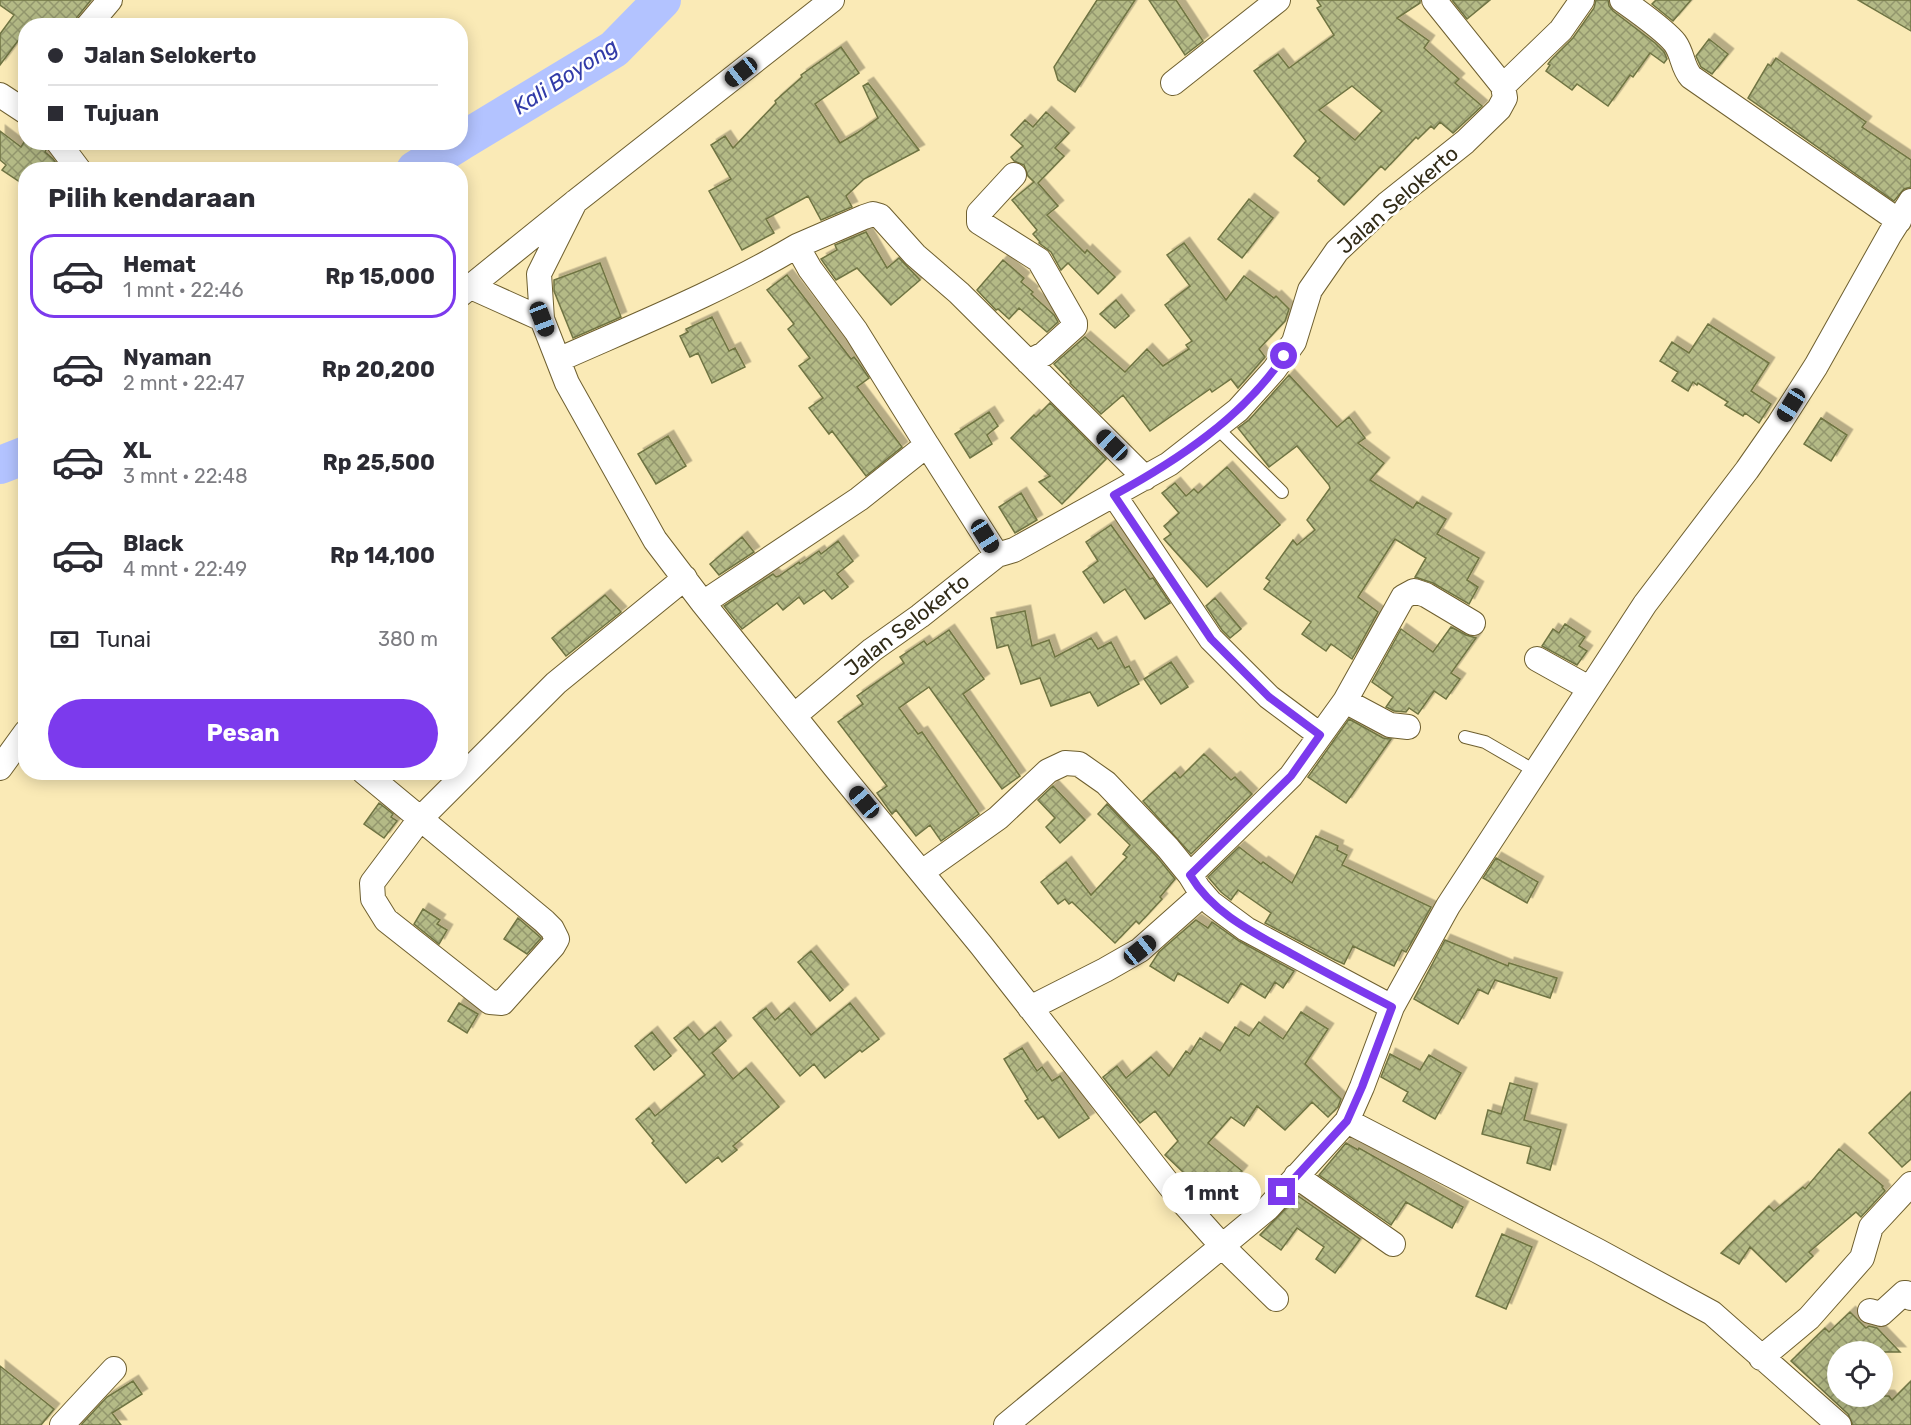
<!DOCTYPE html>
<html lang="id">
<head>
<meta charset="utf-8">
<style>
	:root { --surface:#fff; --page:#f2f2f3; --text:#2b2b33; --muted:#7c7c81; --line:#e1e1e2; --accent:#7c3aed }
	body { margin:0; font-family:Rubik,sans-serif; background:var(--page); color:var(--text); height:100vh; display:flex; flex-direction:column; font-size:22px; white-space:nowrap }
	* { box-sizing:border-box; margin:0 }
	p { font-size:20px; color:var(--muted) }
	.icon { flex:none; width:33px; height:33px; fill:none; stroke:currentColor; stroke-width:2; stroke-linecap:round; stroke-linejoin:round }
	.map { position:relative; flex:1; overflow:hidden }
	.side { position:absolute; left:18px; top:162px; width:450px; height:618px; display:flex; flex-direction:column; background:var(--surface); border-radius:24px; box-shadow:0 3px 15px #0003 }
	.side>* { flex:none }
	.hud { position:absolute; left:18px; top:18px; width:450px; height:132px; border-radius:24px; box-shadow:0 3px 15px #0003; display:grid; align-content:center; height:132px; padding:0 30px; background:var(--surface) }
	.buttons { position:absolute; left:1827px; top:1341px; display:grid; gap:12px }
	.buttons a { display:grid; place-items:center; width:66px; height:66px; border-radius:50%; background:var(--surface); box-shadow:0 3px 15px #0003; font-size:30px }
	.end { position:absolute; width:27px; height:27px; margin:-14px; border:8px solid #7c3aed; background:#fff; box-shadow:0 0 0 3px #fff }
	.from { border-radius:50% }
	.bubble { position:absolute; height:42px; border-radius:21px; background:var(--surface); box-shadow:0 3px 15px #0003; font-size:20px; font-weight:700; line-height:42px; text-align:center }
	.car { position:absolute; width:18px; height:36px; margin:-18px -9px; border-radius:8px; box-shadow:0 0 4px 2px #0007; background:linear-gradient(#222 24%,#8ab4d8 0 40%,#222 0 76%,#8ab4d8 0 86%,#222 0) }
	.hud b { display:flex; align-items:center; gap:21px; height:57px; font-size:22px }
	.hud b+b { border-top:2px solid var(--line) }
	.hud i { width:15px; height:15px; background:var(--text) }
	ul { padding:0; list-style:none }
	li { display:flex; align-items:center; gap:18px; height:84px; margin:0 12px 9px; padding:0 18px; border:3px solid transparent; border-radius:24px }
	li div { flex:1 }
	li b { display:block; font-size:22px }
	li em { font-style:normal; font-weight:700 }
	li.selected { border-color:var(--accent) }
	li>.icon { width:54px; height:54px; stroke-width:1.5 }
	h2 { padding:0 30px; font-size:27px; line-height:72px }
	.pay { display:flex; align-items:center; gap:15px; height:66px; padding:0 30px; font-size:22px }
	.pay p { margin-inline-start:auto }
	.cta { display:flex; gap:12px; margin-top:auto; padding:12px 30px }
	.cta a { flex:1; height:69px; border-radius:36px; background:var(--accent); color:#fff; font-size:24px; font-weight:700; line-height:69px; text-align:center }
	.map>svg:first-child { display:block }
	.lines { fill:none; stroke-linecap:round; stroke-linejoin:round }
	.river { stroke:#b3c3ff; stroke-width:38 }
	.building { fill:url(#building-cross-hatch); stroke:#6f7443; stroke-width:1.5; fill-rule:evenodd; filter:url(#shadow) }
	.lane-casing { stroke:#6e5f2f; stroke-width:14 }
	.street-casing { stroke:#6e5f2f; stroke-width:26 }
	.lane { stroke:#fff; stroke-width:12 }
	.street { stroke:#fff; stroke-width:24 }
	.route { stroke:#7c3aed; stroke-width:8 }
	.labels { text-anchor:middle; stroke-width:5; stroke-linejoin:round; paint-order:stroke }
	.street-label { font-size:21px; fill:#312b17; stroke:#fff }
	.water-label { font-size:22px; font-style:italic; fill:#323ba8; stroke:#fff }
</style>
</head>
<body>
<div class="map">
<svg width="1911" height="1425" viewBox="0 0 1911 1425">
	<defs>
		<pattern id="building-cross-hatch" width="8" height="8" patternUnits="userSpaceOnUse" patternTransform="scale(1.5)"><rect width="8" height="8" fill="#b4ba86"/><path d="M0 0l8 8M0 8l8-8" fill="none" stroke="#93976d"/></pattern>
		<filter id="shadow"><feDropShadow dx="5.5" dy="-5.5" stdDeviation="0" flood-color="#0004"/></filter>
	</defs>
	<rect width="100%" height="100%" fill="#faeab6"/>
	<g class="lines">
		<path class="river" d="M460,142L614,49L662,0
			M415,170L460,142
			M0,465L26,455"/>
	</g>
	<path class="building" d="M0,0H91L77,17L74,26H26V30L0,65V34L14,15L0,5Z
		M1097,0H1135L1075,92L1058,80L1054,67Z
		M1149,0H1176L1203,41L1185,55Z
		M1317,0H1420V3L1397,18L1429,41L1424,48L1459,79L1455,83L1482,106L1453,133L1440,122L1434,129L1431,126L1418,139L1416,137L1385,170L1381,166L1344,205L1318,181L1320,178L1294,156L1306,141L1254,71L1278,54L1289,68L1334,35L1317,8L1321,6ZM1352,86L1382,111L1355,140L1319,110Z
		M1452,0H1490L1467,19Z
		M1596,0H1608L1609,6L1613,11L1655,43L1664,52L1667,59L1664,63L1650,53L1633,77L1630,75L1608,106L1577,84L1572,90L1546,71L1550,65L1548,64L1551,60L1573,38L1594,8Z
		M1656,0H1691L1673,21L1652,4Z
		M1858,0H1911V31Z
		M1709,39L1728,54L1712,74L1701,67L1696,56Z
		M841,47L859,73L815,104L840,143L857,133L878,118L863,86L868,83L919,150L864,179L846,196L852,207L821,220L808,196L766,219L774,233L742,250L709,191L731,179L711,145L725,136L733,148L776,103L775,101L802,77L801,75Z
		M1776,58L1866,122L1862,127L1911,160V187L1904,189L1894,201L1748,98L1768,64L1771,66Z
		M1046,112L1069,133L1055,148L1064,156L1038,183L1058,206L1047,215L1085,253L1087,250L1115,277L1098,294L1068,263L1061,270L1051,252L1039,243L1040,242L1033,234L1037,230L1012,200L1034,182L1028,176L1024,165L1014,161L1011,157L1023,146L1011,135L1025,120L1033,127Z
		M0,131L21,147L24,142H44L46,150L45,152L53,159L61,170H26V186L2,170L6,165L0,160Z
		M1249,199L1273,218L1242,258L1218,239Z
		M866,232L887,268L899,258L920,280L891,305L857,268L836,280L821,259L837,250L835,245Z
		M1184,243L1226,300L1244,276L1274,298L1276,296L1289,309L1285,321L1259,349L1265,357L1238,388L1231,379L1212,392L1210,389L1150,431L1123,395L1101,414L1070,383L1071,382L1054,364L1085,337L1125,372L1147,349L1163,366L1189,349L1186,345L1192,341L1165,305L1190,286L1167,255Z
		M1003,260L1024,278L1021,282L1033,292L1031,294L1054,315L1058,322L1047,332L1019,308L1009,319L998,309L996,310L977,290Z
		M600,263L621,317L573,338L554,291V280Z
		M787,275L851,359L854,357L858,362L869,378L857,387L902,447L866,476L832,431L829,434L809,408L823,398L799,366L810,358L788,329L794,324L767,290Z
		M1116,300L1129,316L1115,328L1100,314Z
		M712,317L729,351L735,348L745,367L712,383L698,353L690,357L680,336L688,332L686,329Z
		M1708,324L1769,363L1751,391L1771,404L1759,423L1745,413L1743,416L1725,405L1728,402L1698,383L1697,385L1693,382L1688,391L1672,381L1678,372L1660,361L1672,342L1689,353Z
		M1289,375L1337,427L1349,417L1365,438L1358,443L1384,463L1370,480L1413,508L1417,502L1446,519L1437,534L1479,558L1467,580L1478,587L1469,604L1433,583L1415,577L1426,558L1395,539L1358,597L1378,612L1352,659L1331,644L1326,651L1302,634L1311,622L1264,589L1270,581L1266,578L1293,540L1297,545L1315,530L1307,520L1330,488L1329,485L1297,446L1269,467L1238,428L1249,420Z
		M1050,403L1106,459L1062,504L1039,482L1050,476L1011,438L1034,415L1036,417Z
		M989,412L998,426L987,435L992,444L970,458L955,434Z
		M1821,418L1847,435L1831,461L1804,444Z
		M668,436L686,466L656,484L638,454Z
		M1227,467L1280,525L1207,587L1164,539L1171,534L1164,526L1179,513L1162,493L1175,483L1186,496L1194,489L1198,493Z
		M1021,493L1037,520L1015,533L999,507Z
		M1111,525L1150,579L1153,578L1170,603L1145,619L1125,589L1104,603L1083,572L1098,561L1086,542Z
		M742,537L754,552L719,575L710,564Z
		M838,541L853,561L837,574L848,587L832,599L824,590L804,604L799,597L783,610L777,603L742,629L724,606L773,574L776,577L779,576L799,562L800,564L819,551L821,554Z
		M605,595L621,612L566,656L552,638Z
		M1215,598L1241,629L1230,638L1222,630L1206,606Z
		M1025,611L1032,646L1049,640L1055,657L1091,638L1098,649L1111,642L1125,668L1129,666L1139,684L1098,706L1090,692L1051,706L1040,678L1021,684L1008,645L997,648L991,618Z
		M1565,624L1585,637L1579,646L1587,651L1577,665L1542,646L1553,629L1559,633Z
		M1451,627L1466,635L1476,638L1451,673L1460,679L1446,699L1434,691L1418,714L1409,708L1406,712L1394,711L1386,707L1393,697L1372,682L1401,629L1433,652Z
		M949,630L984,679L963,694L1020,776L1002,789L929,687L899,708L918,734L922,732L979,814L941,841L930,825L916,836L896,810L892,814L877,793L887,786L838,722L863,704L857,696L904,663L900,657L924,641L927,645Z
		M1171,662L1188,687L1161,704L1144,679Z
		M1349,719L1383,738L1391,739L1346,803L1308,777Z
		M1204,754L1231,780L1235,777L1252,794L1191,854L1143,801L1175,772L1180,778Z
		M1053,786L1085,820L1060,843L1046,827L1055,818L1038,800Z
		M379,803L393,814L391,817L397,821L384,838L364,824Z
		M1107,804L1157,857L1175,879L1160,897L1162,899L1139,924L1136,921L1115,943L1072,902L1069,904L1065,899L1058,904L1041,882L1066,862L1091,895L1127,857L1123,854L1130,845L1098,814Z
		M1316,836L1338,846L1337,850L1347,855L1342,865L1431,907L1406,952L1402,950L1394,966L1353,946L1344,964L1335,960L1265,923L1271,913L1238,890L1231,900L1221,892L1208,877L1239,847L1261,864L1263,862L1292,883Z
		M1496,858L1538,882L1527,903L1483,878Z
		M423,909L440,920L437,924L447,930L439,944L414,924Z
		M518,918L541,938L527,954L504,939Z
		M1196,920L1208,928L1212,922L1239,941L1294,971L1283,988L1275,982L1265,998L1241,983L1228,1003L1178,973L1174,981L1150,966L1159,952Z
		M1445,940L1508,966L1509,963L1557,978L1550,998L1495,980L1488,994L1478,989L1458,1024L1414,999Z
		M811,951L843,990L830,1001L798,962Z
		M459,1003L478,1014L467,1033L448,1021Z
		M850,1003L879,1039L862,1052L860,1050L825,1078L814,1064L800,1076L753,1018L766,1008L775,1020L789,1008L811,1035Z
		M1301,1012L1328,1029L1305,1064L1341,1099L1338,1107L1328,1117L1312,1102L1285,1130L1257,1106L1244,1126L1231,1117L1208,1143L1242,1171L1214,1204L1181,1177L1184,1173L1165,1155L1178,1141L1155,1111L1140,1123L1103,1077L1117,1066L1126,1078L1151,1057L1169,1076L1186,1051L1190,1054L1200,1038L1220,1051L1235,1027L1249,1036L1259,1022L1283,1039Z
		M688,1027L699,1040L715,1027L726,1041L712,1053L733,1079L746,1068L779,1107L733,1146L737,1150L722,1162L718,1157L686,1183L652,1143L654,1141L636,1119L649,1108L655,1116L705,1075L674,1038Z
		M652,1032L671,1056L654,1070L635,1046Z
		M1022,1048L1037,1071L1042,1067L1052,1081L1060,1076L1089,1118L1059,1138L1043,1116L1038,1119L1025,1101L1028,1099L1004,1059Z
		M1390,1054L1420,1070L1429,1055L1461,1073L1435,1119L1403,1101L1408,1092L1381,1077Z
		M1510,1083L1532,1089L1524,1120L1561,1130L1550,1170L1527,1163L1531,1147L1482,1134L1488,1110L1501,1114Z
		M1911,1092V1159L1902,1167L1869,1133Z
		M1346,1143L1358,1150L1359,1148L1463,1207L1452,1228L1406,1202L1391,1225L1319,1175Z
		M1839,1149L1883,1186L1882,1187L1885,1191L1861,1217L1856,1212L1809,1252L1813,1256L1786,1282L1750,1247L1739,1264L1721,1253L1769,1206L1774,1211L1803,1187L1805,1189Z
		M1298,1196L1360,1239L1335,1273L1316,1259L1324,1247L1297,1228L1281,1250L1260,1235Z
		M1502,1234L1532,1247L1506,1309L1476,1296Z
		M1850,1312L1866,1328L1869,1326L1877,1328L1900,1352H1838V1396H1889L1892,1400L1911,1381V1425H1853L1848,1414L1791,1361L1825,1328L1829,1332Z
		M0,1366L54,1409L41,1425H0Z
		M133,1381L142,1394L112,1413L121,1425H81L107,1397Z"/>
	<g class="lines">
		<defs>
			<path id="lane" d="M1216,427L1282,492
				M1465,737L1485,742L1535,771"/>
			<path id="street" d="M1622,0C1636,10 1665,30 1675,43C1683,54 1682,67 1691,77L1899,221
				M88,26L110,0
				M1173,83L1278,0
				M1503,86L1561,30L1582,0
				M0,95L26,112
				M58,142L79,170
				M1014,175L979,213V222L1039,260L1075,323V326L1044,354L1028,362
				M575,202L539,274L542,319L567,383L655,540L703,603L835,767L981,945L1181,1200L1223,1247L1276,1299
				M797,246L864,217L873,214L880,216L915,255L959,293L1145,478
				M471,287L542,319
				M460,295L575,202L832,0
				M558,360C639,324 721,291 797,246L810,269L856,331L927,445L859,499L703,603
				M927,445L997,555
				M1114,495L1211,639L1269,697L1320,735
				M1537,659L1589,688
				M1345,701L1390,725L1408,727
				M794,716L872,650L920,616L997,555L1014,550L1169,464L1238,410L1274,370L1294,342L1310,290L1337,251L1387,204L1465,142L1499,109L1505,98L1503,86L1434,0
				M0,768L26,732
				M364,772L544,921L552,929L557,939L553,946L502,1003L490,1002L386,920L373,899L372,883L420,819L556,683L685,578
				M922,872L998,818L1048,771L1065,763L1079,764L1106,783L1168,848L1190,875L1198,888L1211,903L1246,929L1392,1007
				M1190,875L1291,776L1345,701L1403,597L1414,591L1426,595L1473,623
				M1030,1008L1105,970L1140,950L1203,894
				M1347,1121L1362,1087L1392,1007L1448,906L1645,604L1747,470L1779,424L1816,366L1890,234L1911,201
				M1296,1176L1393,1244
				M1870,1311L1881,1314L1904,1293H1906L1911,1298
				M1761,1358L1809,1318L1862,1258L1871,1227L1911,1184
				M62,1425L114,1369
				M1006,1425L1268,1208L1347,1121L1598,1251L1712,1313L1839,1425"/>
		</defs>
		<use href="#lane" class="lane-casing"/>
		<use href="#street" class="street-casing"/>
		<use href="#lane" class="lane"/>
		<use href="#street" class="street"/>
	</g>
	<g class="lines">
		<path class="route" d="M1282,1192L1347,1121L1362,1087L1392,1007C1359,990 1326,973 1294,955C1256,934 1213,914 1190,875L1291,776L1320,735L1269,697L1211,639L1114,495C1178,460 1243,417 1284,356"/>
	</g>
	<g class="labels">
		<g class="street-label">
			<text transform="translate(1398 200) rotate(-41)" y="7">Jalan Selokerto</text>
			<text transform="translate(907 625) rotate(-38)" y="7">Jalan Selokerto</text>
		</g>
		<g class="water-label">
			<text transform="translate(565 76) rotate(-33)" y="8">Kali Boyong</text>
		</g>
	</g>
</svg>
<div class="buttons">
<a><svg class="icon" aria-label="locate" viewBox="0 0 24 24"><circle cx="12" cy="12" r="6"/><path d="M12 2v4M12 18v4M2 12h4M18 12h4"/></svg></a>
</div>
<i class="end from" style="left:1284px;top:356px"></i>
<i class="end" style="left:1282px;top:1192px"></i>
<div class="bubble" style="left:1162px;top:1172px;width:99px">1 mnt</div>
<i class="car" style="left:741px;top:72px;rotate:232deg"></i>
<i class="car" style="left:542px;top:319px;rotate:159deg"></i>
<i class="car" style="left:1791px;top:405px;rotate:212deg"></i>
<i class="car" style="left:1112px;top:445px;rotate:314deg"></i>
<i class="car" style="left:985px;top:536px;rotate:148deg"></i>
<i class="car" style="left:864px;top:802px;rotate:320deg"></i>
<i class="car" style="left:1140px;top:950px;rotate:51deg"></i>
<div class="hud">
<b><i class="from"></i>Jalan Selokerto</b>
<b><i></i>Tujuan</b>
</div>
<section class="side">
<h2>Pilih kendaraan</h2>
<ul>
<li class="selected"><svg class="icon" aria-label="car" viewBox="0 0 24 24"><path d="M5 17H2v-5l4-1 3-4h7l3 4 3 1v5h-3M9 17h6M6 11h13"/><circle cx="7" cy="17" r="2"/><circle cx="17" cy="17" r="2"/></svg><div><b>Hemat</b><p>1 mnt · 22:46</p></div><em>Rp 15,000</em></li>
<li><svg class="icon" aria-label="car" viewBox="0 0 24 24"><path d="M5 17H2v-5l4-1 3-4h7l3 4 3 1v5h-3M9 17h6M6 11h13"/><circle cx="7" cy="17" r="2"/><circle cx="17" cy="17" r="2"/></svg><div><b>Nyaman</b><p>2 mnt · 22:47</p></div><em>Rp 20,200</em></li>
<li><svg class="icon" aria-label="car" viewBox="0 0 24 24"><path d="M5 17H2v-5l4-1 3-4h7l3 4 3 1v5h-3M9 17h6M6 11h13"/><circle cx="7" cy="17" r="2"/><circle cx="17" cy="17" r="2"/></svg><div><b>XL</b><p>3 mnt · 22:48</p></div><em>Rp 25,500</em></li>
<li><svg class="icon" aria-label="car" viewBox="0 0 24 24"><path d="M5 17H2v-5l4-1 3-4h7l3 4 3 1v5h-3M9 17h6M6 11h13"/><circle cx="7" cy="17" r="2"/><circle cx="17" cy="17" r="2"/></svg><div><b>Black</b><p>4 mnt · 22:49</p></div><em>Rp 14,100</em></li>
</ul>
<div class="pay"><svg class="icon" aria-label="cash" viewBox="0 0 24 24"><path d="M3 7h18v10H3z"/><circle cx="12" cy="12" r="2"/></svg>Tunai<p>380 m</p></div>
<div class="cta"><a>Pesan</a></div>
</section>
</div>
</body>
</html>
